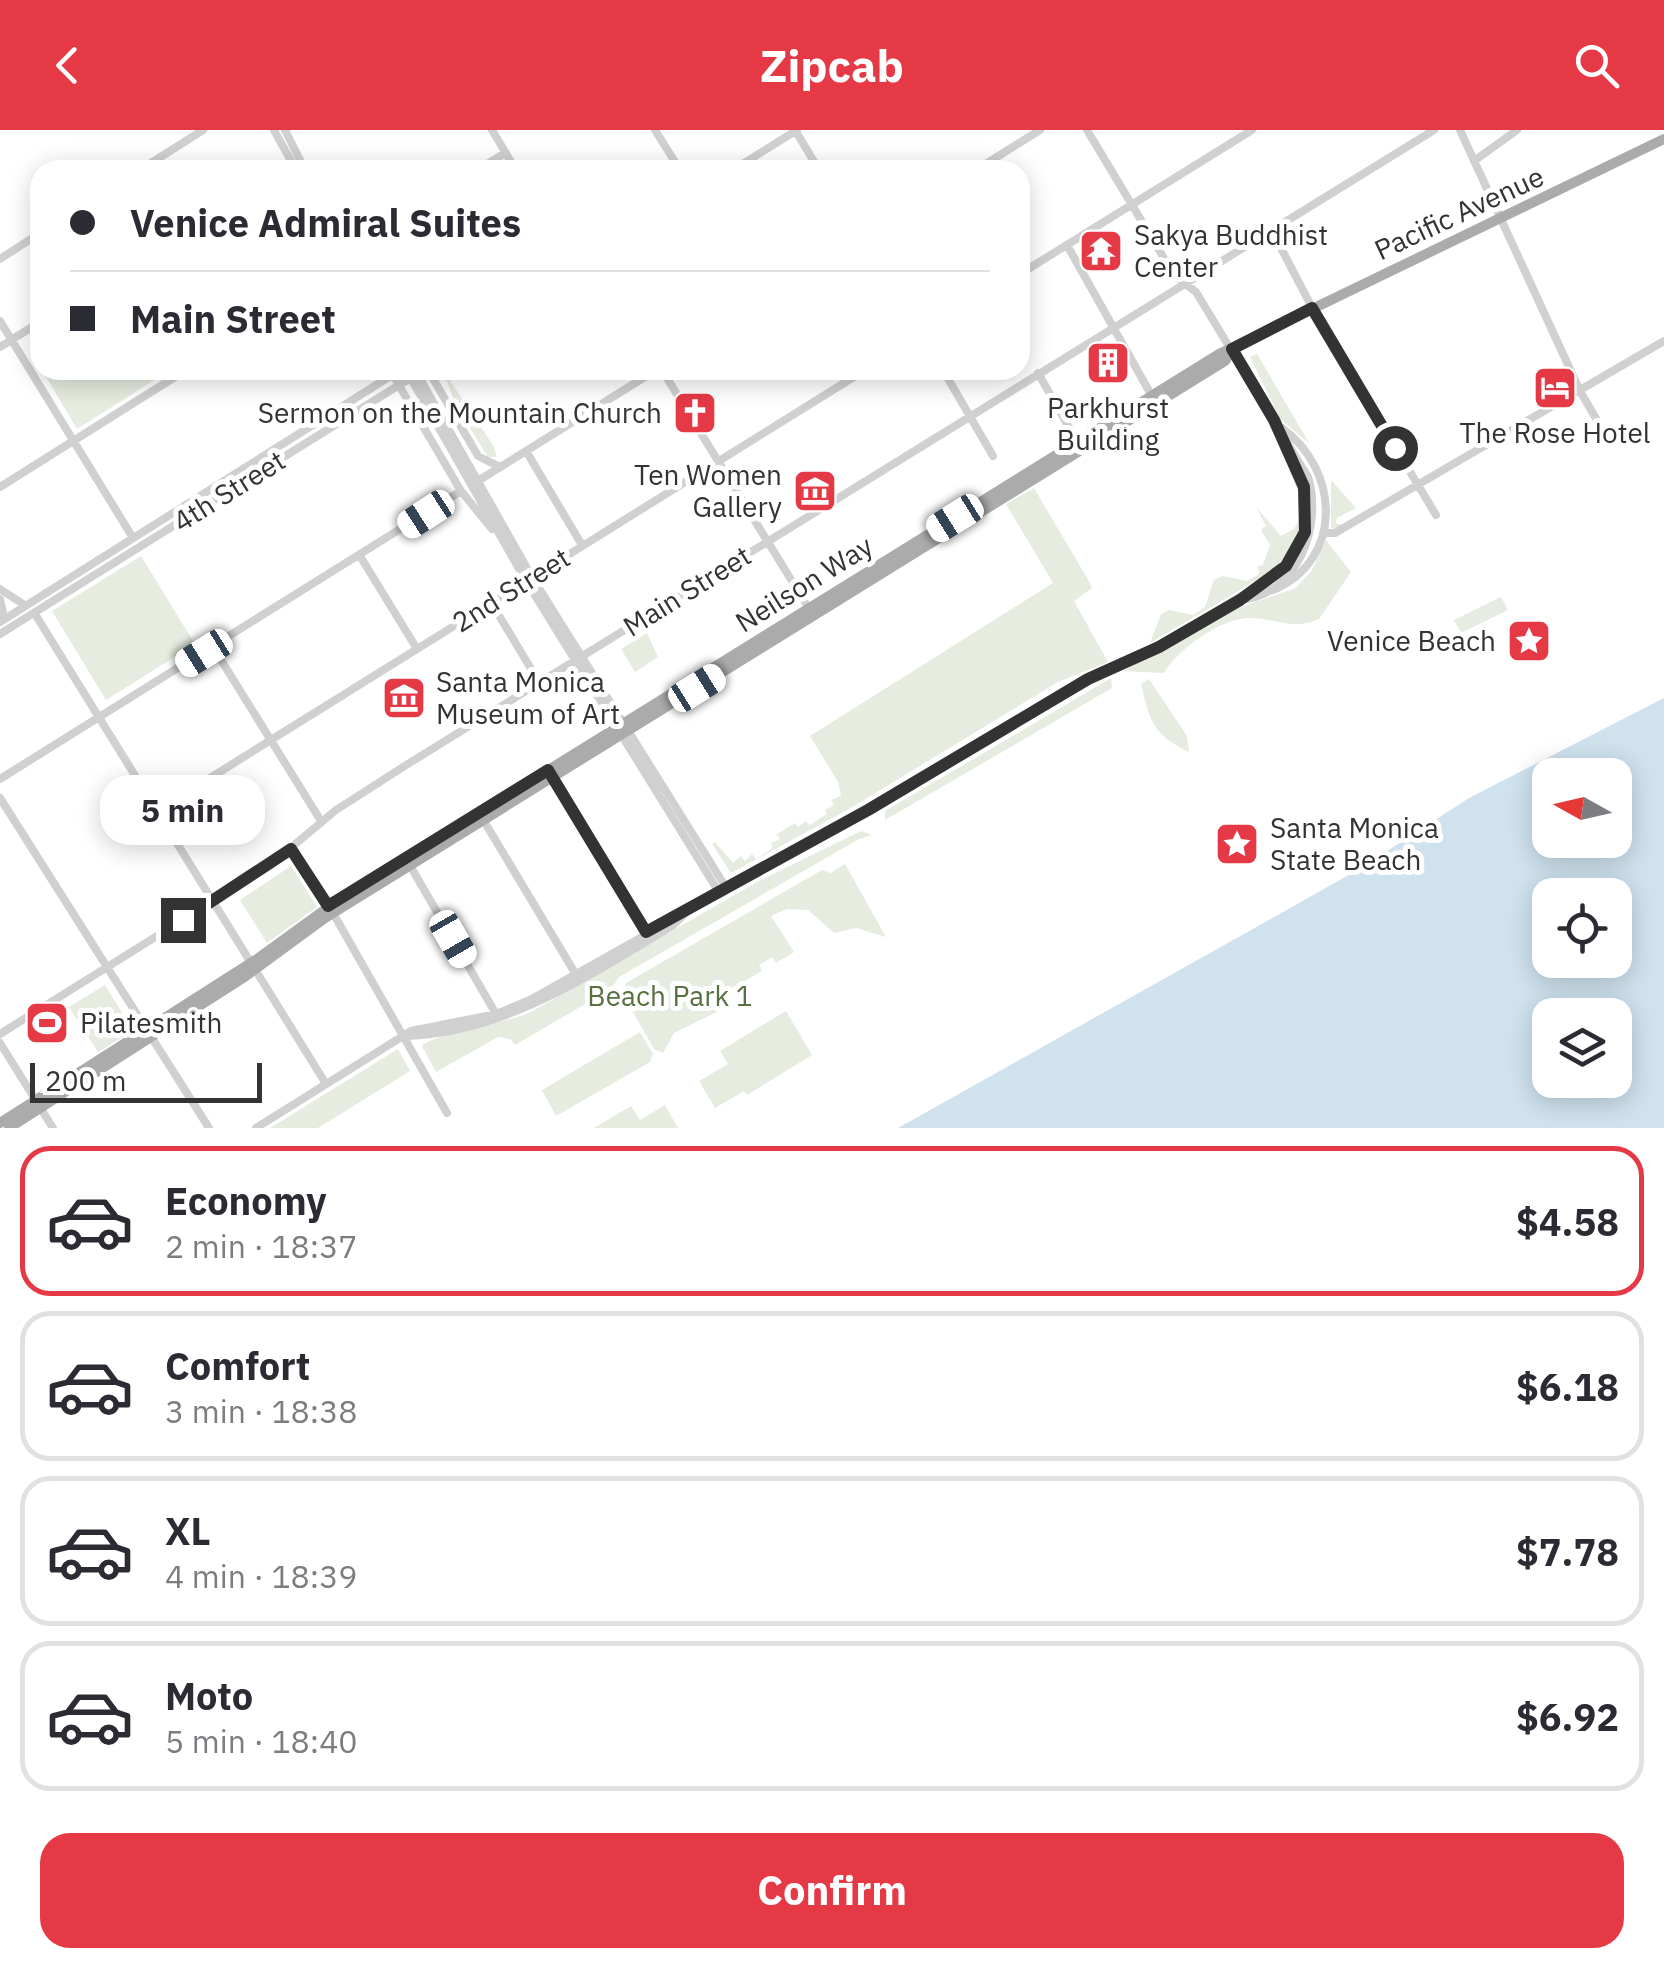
<!DOCTYPE html>
<html lang="en">
<head>
<meta charset="utf-8">
<style>
	:root { --surface:#fff; --page:#f2f2f3; --text:#2b2b33; --muted:#7c7c81; --line:#e1e1e2; --accent:#e63946 }
	body { margin:0; font-family:"IBM Plex Sans",sans-serif; background:var(--page); color:var(--text); height:100vh; display:flex; flex-direction:column; font-size:38px; white-space:nowrap }
	* { box-sizing:border-box; margin:0 }
	p { font-size:32px; color:var(--muted) }
	.icon { flex:none; width:55px; height:55px; fill:none; stroke:currentColor; stroke-width:2; stroke-linecap:round; stroke-linejoin:round }
	.map { position:relative; height:998px; overflow:hidden }
	.panel { display:flex; flex-direction:column; background:var(--surface); flex:1 }
	.panel>* { flex:none }
	.top-card { position:absolute; left:30px; top:30px; width:1000px; height:220px; border-radius:30px; box-shadow:0 5px 25px #0003; display:grid; align-content:center; height:220px; padding:0 40px; background:var(--surface) }
	.needle { width:65px; rotate:278deg }
	.buttons { position:absolute; left:1532px; top:628px; display:grid; gap:20px }
	.buttons a { display:grid; place-items:center; width:100px; height:100px; border-radius:20px; background:var(--surface); box-shadow:0 5px 25px #0003; font-size:50px }
	.scale { position:absolute; left:30px; bottom:25px; width:232px; box-sizing:border-box; padding-left:10px; border:5px solid #333; border-top:0; font-size:28px; line-height:35px; white-space:nowrap; color:#333; -webkit-text-stroke:8px #fff; paint-order:stroke }
	.end { position:absolute; width:45px; height:45px; margin:-22px; border:12px solid #333; background:#fff; box-shadow:0 0 0 5px #fff }
	.from { border-radius:50% }
	.bubble { position:absolute; height:70px; border-radius:30px; background:var(--surface); box-shadow:0 5px 25px #0003; font-size:32px; font-weight:800; line-height:70px; text-align:center }
	.car { position:absolute; width:30px; height:60px; margin:-30px -15px; border-radius:12px; box-shadow:0 0 8px 2px #0007; background:linear-gradient(#fff 24%,#345 0 40%,#fff 0 76%,#345 0 86%,#fff 0) }
	.top-card b { display:flex; align-items:center; gap:35px; height:95px; font-size:38px }
	.top-card b+b { border-top:2px solid var(--line) }
	.top-card i { width:25px; height:25px; background:var(--text) }
	ul { padding:18px 0 0; list-style:none }
	li { display:flex; align-items:center; gap:30px; height:150px; margin:0 20px 15px; padding:0 20px; border:5px solid var(--line); border-radius:30px }
	li div { flex:1 }
	li b { display:block; font-size:38px }
	li em { font-style:normal; font-weight:800 }
	li.on { border-color:var(--accent) }
	li>.icon { width:90px; height:90px; stroke-width:1.5 }
	.action { display:flex; gap:20px; margin-top:auto; padding:20px 40px }
	.action a { flex:1; height:115px; border-radius:30px; background:var(--accent); color:#fff; font-size:40px; font-weight:800; line-height:115px; text-align:center }
	header { display:flex; justify-content:space-between; align-items:center; height:130px; padding:0 40px; background:var(--accent); color:#fff; font-size:45px; font-weight:800 }
	.map>svg:first-child { display:block }
	.green { fill:#e6ecdf }
	.water { fill:#cfe2ee; fill-rule:evenodd }
	.lines { fill:none; stroke-linecap:round; stroke-linejoin:round }
	.minor { stroke:#d0d0d0; stroke-width:8 }
	.major { stroke:#ababab; stroke-width:10 }
	.minor-bridge { stroke:#d0d0d0; stroke-width:8 }
	.route { stroke:#333; stroke-width:12 }
	.labels { text-anchor:middle; stroke-width:10; stroke-linejoin:round; paint-order:stroke }
	.street-label { font-size:28px; fill:#333; stroke:#fff }
	.poi-label { font-size:28px; fill:#333; stroke:#fff; text-anchor:start }
	.park-label { font-size:28px; fill:#56703f; stroke:#fff }
</style>
</head>
<body>
<header><svg class="icon" aria-label="back" viewBox="0 0 24 24"><path d="M15 5l-7 7 7 7"/></svg>Zipcab<svg class="icon" aria-label="search" viewBox="0 0 24 24"><circle cx="10" cy="10" r="6"/><path d="M15 15l6 6"/></svg></header>
<div class="map">
<svg width="1664" height="998" viewBox="0 0 1664 998">
	<rect width="100%" height="100%" fill="#fff"/>
	<path class="green" d="M1257,224L1308,311L1309,313L1280,289L1250,227Z
		M42,240H170L77,299Z
		M443,240L493,315L497,327H488L456,276Z
		M1331,350L1356,378L1337,388L1336,393L1342,395L1335,399L1331,398Z
		M1034,358L1090,453L1092,458L1074,471L1108,532L1058,552L849,679L731,743L712,714L715,712L733,733L741,726L745,731L752,724L756,729L773,718L771,713L780,709L777,704L795,693L798,697L806,691L810,695L827,684L825,680L834,675L831,670L841,666L838,652L810,606L1053,453L1006,374Z
		M1256,377L1281,406L1294,399L1303,384L1297,411L1274,440L1150,513L1161,484L1169,480L1193,485L1205,477L1214,450L1223,446L1247,451L1259,444L1258,436L1263,435L1270,415L1261,400L1266,396Z
		M1326,410L1351,442L1319,489C1291,501 1277,488 1249,488C1221,488 1177,520 1164,543L1123,541L1235,479L1296,458L1312,440Z
		M141,426L195,514L106,570L52,481Z
		M1501,467L1508,480L1461,503L1454,490Z
		M647,503L658,527L635,542L621,519Z
		M1111,548L1112,558L885,690V681Z
		M1149,549L1187,606L1189,622C1154,605 1150,593 1141,554Z
		M861,701L872,705L859,709L619,847L611,859L515,915L510,909L498,907L436,942L422,916C442,900 502,895 531,882L757,752Z
		M845,734L886,807L856,798L834,803L808,780L787,779L771,786L794,822L776,833L772,827L759,835L762,841L723,863L728,872L723,879L674,903L663,923L654,919L622,863L626,853L822,740L831,743Z
		M291,736L317,777L267,813L240,770Z
		M105,855L131,897L126,905L98,922L69,877Z
		M786,881L812,925L747,965L744,961L715,978L699,951L728,934L720,921Z
		M640,902L653,924L650,932L556,986L542,960Z
		M398,919L410,941L318,998H270Z
		M665,975L678,998H594L631,976L640,990Z"/>
	<path class="water" d="M1664,568V998H898L1356,741L1469,668ZM1550,645H1615V710H1550ZM1615,765V830H1550V765ZM1615,885V950H1550V885Z"/>
	<g class="lines">
		<path class="minor" d="M274,0L296,40
			M285,0L305,40
			M492,0L516,40
			M655,0L680,40
			M795,0L819,40
			M1087,0L1174,145L1196,162L1308,347C1323,396 1298,465 1240,470
			M1460,0L1580,261L1605,304
			M1474,31L1517,0
			M140,40L203,0
			M478,40L505,23
			M733,40L797,0
			M976,40L1040,0
			M1271,99L1317,187L1436,385
			M1067,115L1153,268
			M0,129L40,103
			M1020,144L1252,0
			M0,191L133,408
			M0,217L40,192
			M390,240L461,361L492,399
			M406,240L526,451L720,764
			M415,240L532,447L727,759
			M428,240L478,326L500,337
			M662,240L811,482
			M943,240L993,326
			M1038,243L1079,315
			M526,321L582,415
			M473,354L656,240
			M0,357L186,240
			M1323,403H1335L1664,211
			M360,426L417,519
			M0,459L23,474
			M1273,460C1344,430 1340,340 1282,298
			M0,469L4,488
			M492,474L539,552
			M35,484L326,954
			M0,492L400,240
			M0,504L404,252
			M213,517L321,691
			M550,644L646,803
			M0,649L461,361
			M0,668L209,998
			M157,681L865,240
			M481,686L575,843
			M291,719L333,783L447,983
			M408,732L496,884
			M0,904L269,736L336,680L411,632L1434,0
			M403,906C503,904 590,845 672,796L687,782
			M0,913L53,998
			M256,998L411,901L496,884L530,870L868,680L1088,549L1159,517L1277,444L1301,414L1307,372L1274,291"/>
		<path class="major" d="M0,993L257,829L334,773L1219,224L1664,9
			M9,998L246,846L325,788L1225,231L1232,220"/>
		<path class="minor-bridge" d="M404,252L422,241"/>
	</g>
	<g class="lines">
		<path class="route" d="M183,790L291,719L328,776L548,640L646,802L868,680L1088,549L1159,517L1240,470L1286,436L1305,402L1304,357L1274,290L1232,219L1312,178L1395,318"/>
	</g>
	<defs>
		<symbol id="temple-square" viewBox="-11 -11 22 22"><rect x="-9" y="-9" width="18" height="18" rx="4" fill="#e63946" stroke="#fff"/><path d="M0-6L5-2H3V0L6.5 2.5H4V6H1.5V3h-3V6H-4V2.5H-6.5L-3 0V-2H-5Z" fill="#fff"/></symbol>
		<symbol id="building-square" viewBox="-11 -11 22 22"><rect x="-9" y="-9" width="18" height="18" rx="4" fill="#e63946" stroke="#fff"/><path d="M-4-6H4V6H1V3H-1V6H-4ZM-2.5-4.3h1.7v1.8h-1.7ZM.8-4.3h1.7v1.8H.8ZM-2.5-1h1.7V.8h-1.7ZM.8-1h1.7V.8H.8Z" fill="#fff"/></symbol>
		<symbol id="hotel-square" viewBox="-11 -11 22 22"><rect x="-9" y="-9" width="18" height="18" rx="4" fill="#e63946" stroke="#fff"/><path d="M-6-4.5h1.5V1H6V5H4.5V3h-9V5H-6ZM-4 0a1.8 1.8 0 1 1 3.6 0ZM.5 0V-2.5h3Q6-2.5 6 0Z" fill="#fff"/></symbol>
		<symbol id="church-square" viewBox="-11 -11 22 22"><rect x="-9" y="-9" width="18" height="18" rx="4" fill="#e63946" stroke="#fff"/><path d="M-1.2-6h2.4v3.5h3.3v2.4h-3.3V6h-2.4V-.1h-3.3v-2.4h3.3Z" fill="#fff"/></symbol>
		<symbol id="museum-square" viewBox="-11 -11 22 22"><rect x="-9" y="-9" width="18" height="18" rx="4" fill="#e63946" stroke="#fff"/><path d="M0-6L6-3V-2H-6V-3ZM-5-1h2V3h-2ZM-1-1h2V3h-2ZM3-1h2V3H3ZM-6 4H6V6H-6Z" fill="#fff"/></symbol>
		<symbol id="sight-square" viewBox="-11 -11 22 22"><rect x="-9" y="-9" width="18" height="18" rx="4" fill="#e63946" stroke="#fff"/><path d="M0-6L1.8-2.2L6-1.7L2.9 1.2L3.7 5.4L0 3.3L-3.7 5.4L-2.9 1.2L-6-1.7L-1.8-2.2Z" fill="#fff"/></symbol>
		<symbol id="stadium-square" viewBox="-11 -11 22 22"><rect x="-9" y="-9" width="18" height="18" rx="4" fill="#e63946" stroke="#fff"/><path d="M0-5a6.5 5 0 1 0 0 10a6.5 5 0 1 0 0-10ZM-3.5-1.8h7v3.6h-7Z" fill="#fff"/></symbol>
	</defs>
	<g fill-rule="evenodd">
		<use href="#temple-square" x="1076" y="96" width="50" height="50"/>
		<use href="#building-square" x="1083" y="208" width="50" height="50"/>
		<use href="#hotel-square" x="1530" y="233" width="50" height="50"/>
		<use href="#church-square" x="670" y="258" width="50" height="50"/>
		<use href="#museum-square" x="790" y="336" width="50" height="50"/>
		<use href="#sight-square" x="1504" y="486" width="50" height="50"/>
		<use href="#museum-square" x="379" y="543" width="50" height="50"/>
		<use href="#sight-square" x="1212" y="689" width="50" height="50"/>
		<use href="#stadium-square" x="22" y="868" width="50" height="50"/>
	</g>
	<g class="labels">
		<g class="street-label">
			<text transform="translate(1459 83) rotate(-25)" y="10">Pacific Avenue</text>
			<text transform="translate(229 361) rotate(-32)" y="10">4th Street</text>
			<text transform="translate(804 454) rotate(-32)" y="10">Neilson Way</text>
			<text transform="translate(511 460) rotate(-32)" y="10">2nd Street</text>
			<text transform="translate(687 461) rotate(-32)" y="10">Main Street</text>
		</g>
		<g class="poi-label">
			<text x="1134" y="115">Sakya Buddhist<tspan x="1134" dy="32">Center</tspan></text>
			<text x="1108" y="288" text-anchor="middle">Parkhurst<tspan x="1108" dy="32">Building</tspan></text>
			<text x="662" y="293" text-anchor="end">Sermon on the Mountain Church</text>
			<text x="1555" y="313" text-anchor="middle">The Rose Hotel</text>
			<text x="782" y="355" text-anchor="end">Ten Women<tspan x="782" dy="32">Gallery</tspan></text>
			<text x="1496" y="521" text-anchor="end">Venice Beach</text>
			<text x="436" y="562">Santa Monica<tspan x="436" dy="32">Museum of Art</tspan></text>
			<text x="1270" y="708">Santa Monica<tspan x="1270" dy="32">State Beach</tspan></text>
			<text x="80" y="903">Pilatesmith</text>
		</g>
		<g class="park-label">
			<text x="670" y="876">Beach Park 1</text>
		</g>
	</g>
</svg>
<div class="buttons">
<a><svg class="needle" viewBox="-14 -14 28 28"><path d="M0-13l5 13h-10z" fill="#e53935"/><path d="M0 13l5-13h-10z" fill="#7c7c81"/></svg></a>
<a><svg class="icon" aria-label="locate" viewBox="0 0 24 24"><circle cx="12" cy="12" r="6"/><path d="M12 2v4M12 18v4M2 12h4M18 12h4"/></svg></a>
<a><svg class="icon" aria-label="layers" viewBox="0 0 24 24"><path d="M12 4l9 5-9 5-9-5zM3 14l9 5 9-5"/></svg></a>
</div>
<div class="scale">200 m</div>
<i class="end from" style="left:1395px;top:318px"></i>
<i class="end" style="left:183px;top:790px"></i>
<div class="bubble" style="left:100px;top:645px;width:165px">5 min</div>
<i class="car" style="left:426px;top:384px;rotate:237deg"></i>
<i class="car" style="left:955px;top:388px;rotate:238deg"></i>
<i class="car" style="left:204px;top:523px;rotate:238deg"></i>
<i class="car" style="left:697px;top:558px;rotate:58deg"></i>
<i class="car" style="left:453px;top:809px;rotate:150deg"></i>
<div class="top-card">
<b><i class="from"></i>Venice Admiral Suites</b>
<b><i></i>Main Street</b>
</div>
</div>
<section class="panel">
<ul>
<li class="on"><svg class="icon" aria-label="car" viewBox="0 0 24 24"><path d="M5 17H2v-5l4-1 3-4h7l3 4 3 1v5h-3M9 17h6M6 11h13"/><circle cx="7" cy="17" r="2"/><circle cx="17" cy="17" r="2"/></svg><div><b>Economy</b><p>2 min · 18:37</p></div><em>$4.58</em></li>
<li><svg class="icon" aria-label="car" viewBox="0 0 24 24"><path d="M5 17H2v-5l4-1 3-4h7l3 4 3 1v5h-3M9 17h6M6 11h13"/><circle cx="7" cy="17" r="2"/><circle cx="17" cy="17" r="2"/></svg><div><b>Comfort</b><p>3 min · 18:38</p></div><em>$6.18</em></li>
<li><svg class="icon" aria-label="car" viewBox="0 0 24 24"><path d="M5 17H2v-5l4-1 3-4h7l3 4 3 1v5h-3M9 17h6M6 11h13"/><circle cx="7" cy="17" r="2"/><circle cx="17" cy="17" r="2"/></svg><div><b>XL</b><p>4 min · 18:39</p></div><em>$7.78</em></li>
<li><svg class="icon" aria-label="car" viewBox="0 0 24 24"><path d="M5 17H2v-5l4-1 3-4h7l3 4 3 1v5h-3M9 17h6M6 11h13"/><circle cx="7" cy="17" r="2"/><circle cx="17" cy="17" r="2"/></svg><div><b>Moto</b><p>5 min · 18:40</p></div><em>$6.92</em></li>
</ul>
<div class="action"><a>Confirm</a></div>
</section>
</body>
</html>
